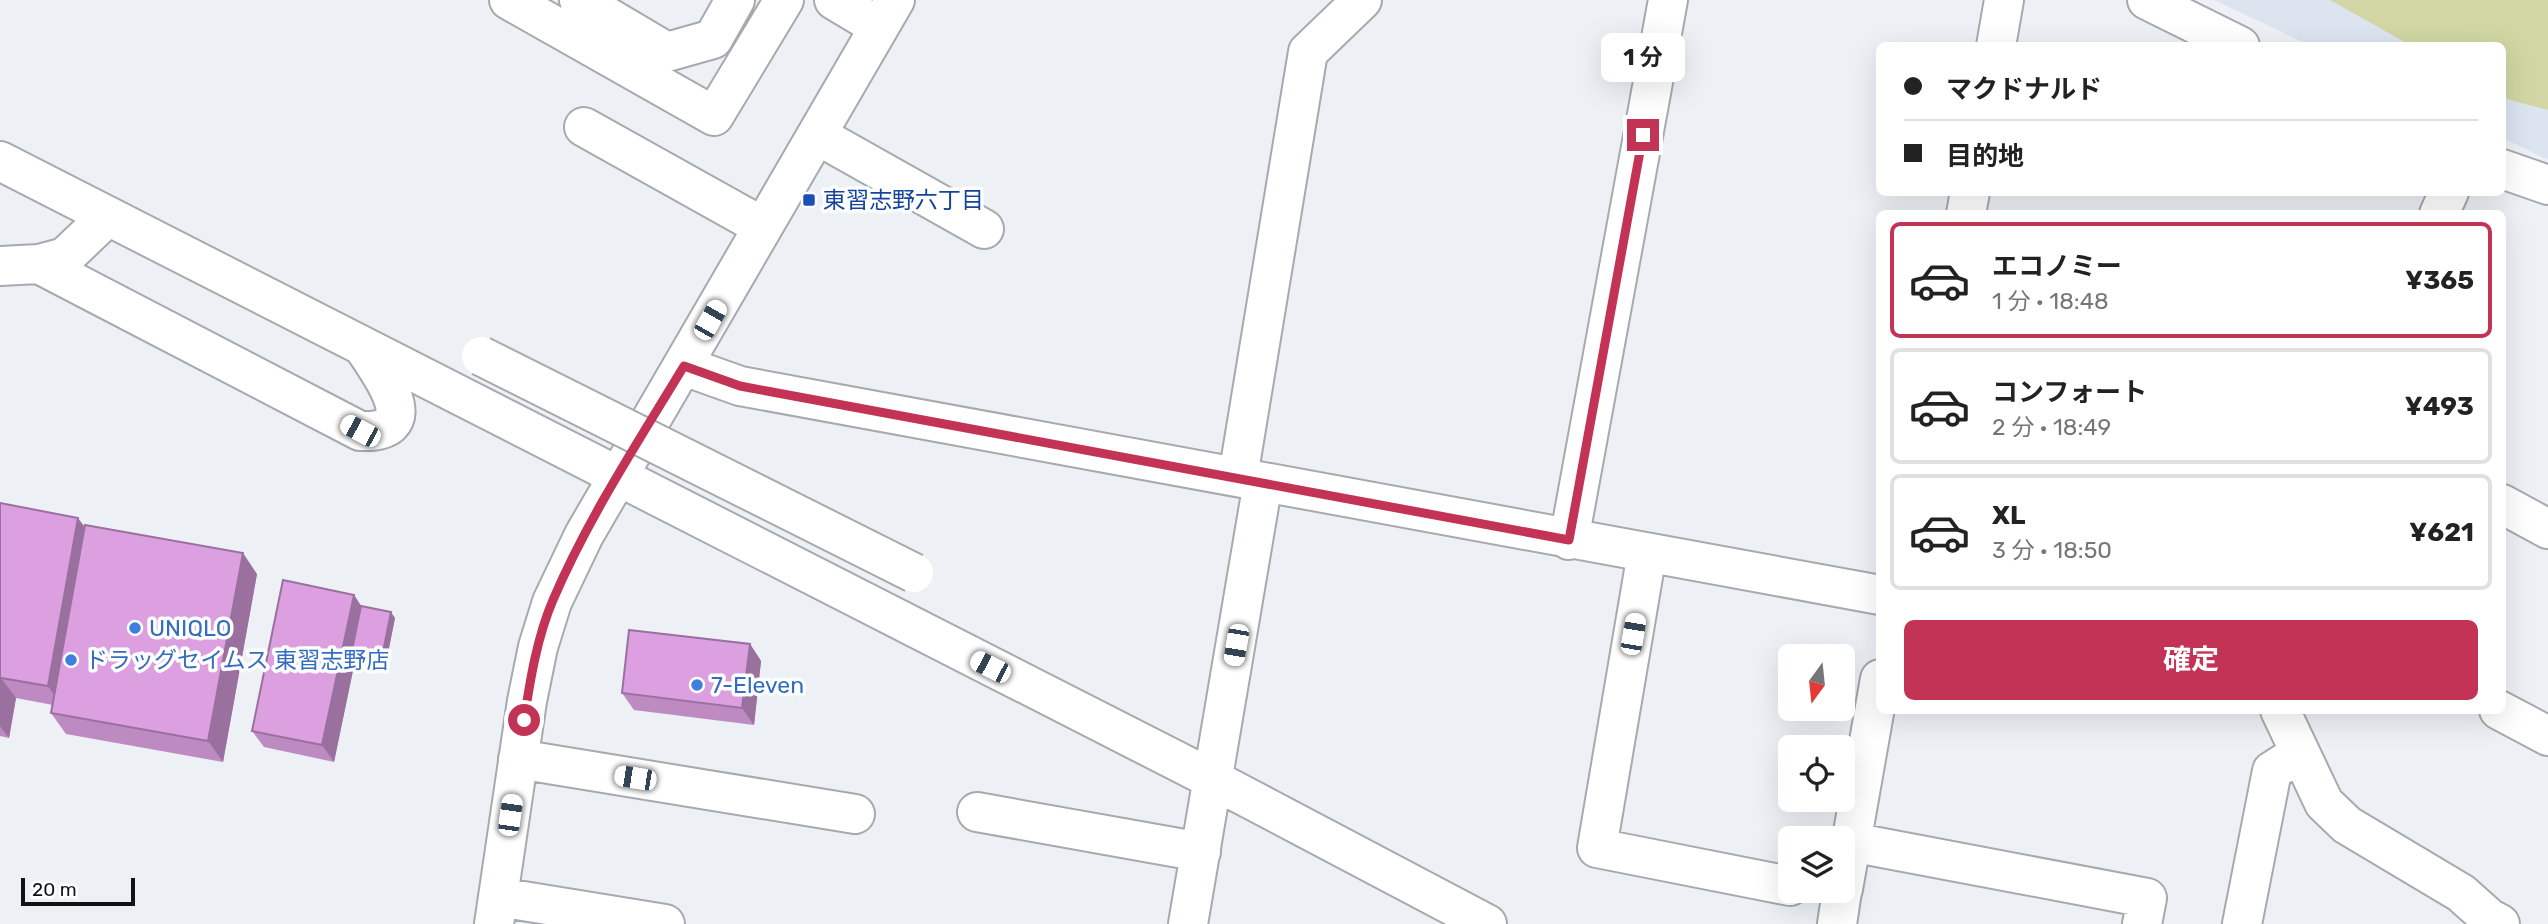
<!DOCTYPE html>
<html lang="ja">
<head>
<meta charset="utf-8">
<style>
	:root { --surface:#fff; --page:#f2f2f2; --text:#222; --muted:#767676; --line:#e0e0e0; --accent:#c33355 }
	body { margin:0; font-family:Rubik,"Noto Sans JP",sans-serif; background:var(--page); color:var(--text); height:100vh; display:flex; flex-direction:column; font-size:26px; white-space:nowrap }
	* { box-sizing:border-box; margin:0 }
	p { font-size:23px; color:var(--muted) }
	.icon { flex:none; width:38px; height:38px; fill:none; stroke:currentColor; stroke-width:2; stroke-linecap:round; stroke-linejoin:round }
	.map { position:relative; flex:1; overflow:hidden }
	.details { position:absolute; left:1876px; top:210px; width:630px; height:504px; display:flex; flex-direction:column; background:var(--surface); border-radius:10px; box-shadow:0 7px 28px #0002 }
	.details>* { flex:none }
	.hud { position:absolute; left:1876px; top:42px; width:630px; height:154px; border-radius:10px; box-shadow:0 7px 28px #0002; display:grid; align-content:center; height:154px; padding:0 28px; background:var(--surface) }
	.needle { width:46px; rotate:195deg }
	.controls { position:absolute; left:1778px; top:644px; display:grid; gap:14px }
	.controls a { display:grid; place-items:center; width:77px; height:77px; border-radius:10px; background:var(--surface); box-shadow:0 7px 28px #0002; font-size:35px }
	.scale { position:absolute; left:21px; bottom:18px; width:114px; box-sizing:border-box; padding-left:7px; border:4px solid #111214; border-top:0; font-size:19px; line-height:24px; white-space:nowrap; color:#111214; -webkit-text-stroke:5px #fdfeff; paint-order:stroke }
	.end { position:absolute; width:32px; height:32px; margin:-16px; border:9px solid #c33355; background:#fff; box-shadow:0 0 0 4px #fff }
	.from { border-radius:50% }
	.bubble { position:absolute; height:49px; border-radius:10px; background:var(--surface); box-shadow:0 7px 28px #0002; font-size:23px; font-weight:700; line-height:49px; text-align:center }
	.car { position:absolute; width:21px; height:42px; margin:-21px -10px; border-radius:9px; box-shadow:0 0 5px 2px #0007; background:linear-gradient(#fff 24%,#345 0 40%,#fff 0 76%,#345 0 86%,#fff 0) }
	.hud b { display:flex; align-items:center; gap:24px; height:66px; font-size:26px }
	.hud b+b { border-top:2px solid var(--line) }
	.hud i { width:18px; height:18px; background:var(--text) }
	ul { padding:12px 0 0; list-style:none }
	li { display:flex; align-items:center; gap:21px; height:116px; margin:0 14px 10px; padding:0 14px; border:4px solid var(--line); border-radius:10px }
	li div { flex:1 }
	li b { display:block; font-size:26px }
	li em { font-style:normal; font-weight:700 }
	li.active { border-color:var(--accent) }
	li>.icon { width:63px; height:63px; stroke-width:1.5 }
	.button { display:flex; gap:14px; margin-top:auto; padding:14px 28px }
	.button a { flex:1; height:80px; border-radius:10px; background:var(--accent); color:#fff; font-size:28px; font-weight:700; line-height:80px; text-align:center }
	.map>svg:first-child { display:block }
	.built { fill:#dbe4ef }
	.green { fill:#d1d6a4 }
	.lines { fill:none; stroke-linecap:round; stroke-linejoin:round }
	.minor-casing { stroke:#a6aaaf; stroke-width:42 }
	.minor { stroke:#fff; stroke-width:38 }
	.minor-bridge-casing { stroke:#a6aaaf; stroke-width:42; stroke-linecap:butt }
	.minor-bridge { stroke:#fff; stroke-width:38 }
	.wall { fill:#bd8ac2 }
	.shaded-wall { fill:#9a709e }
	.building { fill:#dca0e1; stroke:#9a709e; stroke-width:2 }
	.route { stroke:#c33355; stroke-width:9 }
	.transit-dot { fill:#1a4fb4; stroke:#fdfeff; stroke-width:2.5 }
	.shop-dot { fill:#3f7fe0; stroke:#fdfeff; stroke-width:2.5 }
	.labels { text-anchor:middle; stroke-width:7; stroke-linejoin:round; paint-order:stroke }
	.transit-label { font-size:23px; fill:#164399; stroke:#fdfeff; text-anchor:start }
	.shop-label { font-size:23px; fill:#366cbe; stroke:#fdfeff; text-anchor:start }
</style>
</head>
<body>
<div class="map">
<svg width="2548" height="924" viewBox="0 0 2548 924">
	<rect width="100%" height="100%" fill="#edf1f6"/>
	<path class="built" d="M2214,0H2548V160L2503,138L2502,46L2309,45Z"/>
	<path class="green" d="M2330,0H2548V110L2503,98L2502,46L2410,45Z"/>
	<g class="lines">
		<defs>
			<path id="minor" d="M509,0L714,116L784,0
				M579,0L667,52L713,39L735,0
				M834,0L879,27
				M2147,0L2240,46
				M1996,46L2004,0
				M584,127L763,227
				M817,135L984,229
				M0,161L1214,780L1487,924
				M2502,169L2548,185
				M1966,214L1970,192
				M2439,214L2449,192
				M39,264L360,431C427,434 382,375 364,348
				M0,266L39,264L65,257L108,216
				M684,366L740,386L1880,595
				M1238,477L1308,52L1362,0
				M2502,504L2548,529
				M1569,540L1668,0
				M1647,553L1597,848L1790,886
				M2280,710L2324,803L2347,825L2461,893L2489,918L2500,924
				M2499,710L2548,736
				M518,759L855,814
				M977,812L1201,852
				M1851,842L2147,898L2142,924
				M1843,889L1880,679
				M498,897L665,924
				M494,924L527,701L538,647L552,602L584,535L895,0
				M1188,924L1263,482
				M1837,924L1842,891
				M2242,924L2272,771L2300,753"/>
		</defs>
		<use href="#minor" class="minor-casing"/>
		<use href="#minor" class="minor"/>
		<defs>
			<path id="minor-bridge" d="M481,356L914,573"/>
		</defs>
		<use href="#minor-bridge" class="minor-bridge-casing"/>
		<use href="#minor-bridge" class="minor-bridge"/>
	</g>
	<path class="wall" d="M0,503L257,574L223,762L66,734L51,713L53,705L16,698L9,738L0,736Z
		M354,595L361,606L395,618L386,663L356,656L334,762L264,747L252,731Z
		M750,644L761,661L754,725L634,710L622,693Z"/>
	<path class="shaded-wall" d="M78,518L93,538L63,707L48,686Z
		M243,553L257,574L223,762L208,741Z
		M354,595L365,612L352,650L356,656L334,762L322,745Z
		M391,612L395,618L386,663L382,657Z
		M750,644L761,661L754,725L742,708Z
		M1,678L16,698L9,738L0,726V684Z"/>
	<path class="building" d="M0,503L78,518L48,686L1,678L0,684Z
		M85,525L243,553L208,741L51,713Z
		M283,580L354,595L322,745L252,731Z
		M361,606L391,612L382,657L352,650Z
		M629,630L750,644L742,708L622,693Z"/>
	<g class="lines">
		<path class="route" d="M524,720C530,681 537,637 553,600C588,518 638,442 684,366L740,386L1569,540L1643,135"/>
	</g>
	<rect class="transit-dot" x="802" y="193" width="14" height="14" rx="3.5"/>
	<g class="shop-dot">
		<circle cx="135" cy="628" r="7"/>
		<circle cx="71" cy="660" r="7"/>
		<circle cx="697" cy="685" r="7"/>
	</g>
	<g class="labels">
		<g class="transit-label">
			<text x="823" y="208">東習志野六丁目</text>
		</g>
		<g class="shop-label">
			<text x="149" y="636">UNIQLO</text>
			<text x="85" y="668">ドラッグセイムス 東習志野店</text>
			<text x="711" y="693">7-Eleven</text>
		</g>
	</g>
</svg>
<div class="controls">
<a><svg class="needle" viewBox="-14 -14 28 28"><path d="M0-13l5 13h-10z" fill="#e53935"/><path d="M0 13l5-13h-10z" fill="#767676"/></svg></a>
<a><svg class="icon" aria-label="locate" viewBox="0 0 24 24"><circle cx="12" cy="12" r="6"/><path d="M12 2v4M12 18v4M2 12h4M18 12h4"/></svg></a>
<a><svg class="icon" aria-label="layers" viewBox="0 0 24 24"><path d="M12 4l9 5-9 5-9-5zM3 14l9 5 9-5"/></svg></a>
</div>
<div class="scale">20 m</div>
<i class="end from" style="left:524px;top:720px"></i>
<i class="end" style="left:1643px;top:135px"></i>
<div class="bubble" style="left:1601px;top:33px;width:84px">1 分</div>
<i class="car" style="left:710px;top:320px;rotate:30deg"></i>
<i class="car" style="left:360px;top:431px;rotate:298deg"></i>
<i class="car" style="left:1633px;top:634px;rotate:10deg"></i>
<i class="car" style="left:1236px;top:645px;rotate:190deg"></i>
<i class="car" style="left:990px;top:667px;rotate:297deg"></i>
<i class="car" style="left:635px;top:778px;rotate:279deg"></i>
<i class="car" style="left:510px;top:815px;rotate:8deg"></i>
<div class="hud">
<b><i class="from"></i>マクドナルド</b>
<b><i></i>目的地</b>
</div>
<section class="details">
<ul>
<li class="active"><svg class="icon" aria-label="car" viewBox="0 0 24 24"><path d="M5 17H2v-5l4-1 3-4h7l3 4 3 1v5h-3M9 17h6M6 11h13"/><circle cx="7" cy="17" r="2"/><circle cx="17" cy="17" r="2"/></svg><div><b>エコノミー</b><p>1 分 · 18:48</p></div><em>¥365</em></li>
<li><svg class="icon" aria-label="car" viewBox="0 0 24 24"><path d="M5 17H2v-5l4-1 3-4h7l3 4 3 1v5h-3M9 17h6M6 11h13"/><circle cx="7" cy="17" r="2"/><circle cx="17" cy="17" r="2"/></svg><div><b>コンフォート</b><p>2 分 · 18:49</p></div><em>¥493</em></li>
<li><svg class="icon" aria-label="car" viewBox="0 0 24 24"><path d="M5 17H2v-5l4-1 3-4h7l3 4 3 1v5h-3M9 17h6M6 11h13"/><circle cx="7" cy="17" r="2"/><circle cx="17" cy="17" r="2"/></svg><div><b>XL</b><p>3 分 · 18:50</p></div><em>¥621</em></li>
</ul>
<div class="button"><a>確定</a></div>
</section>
</div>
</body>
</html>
